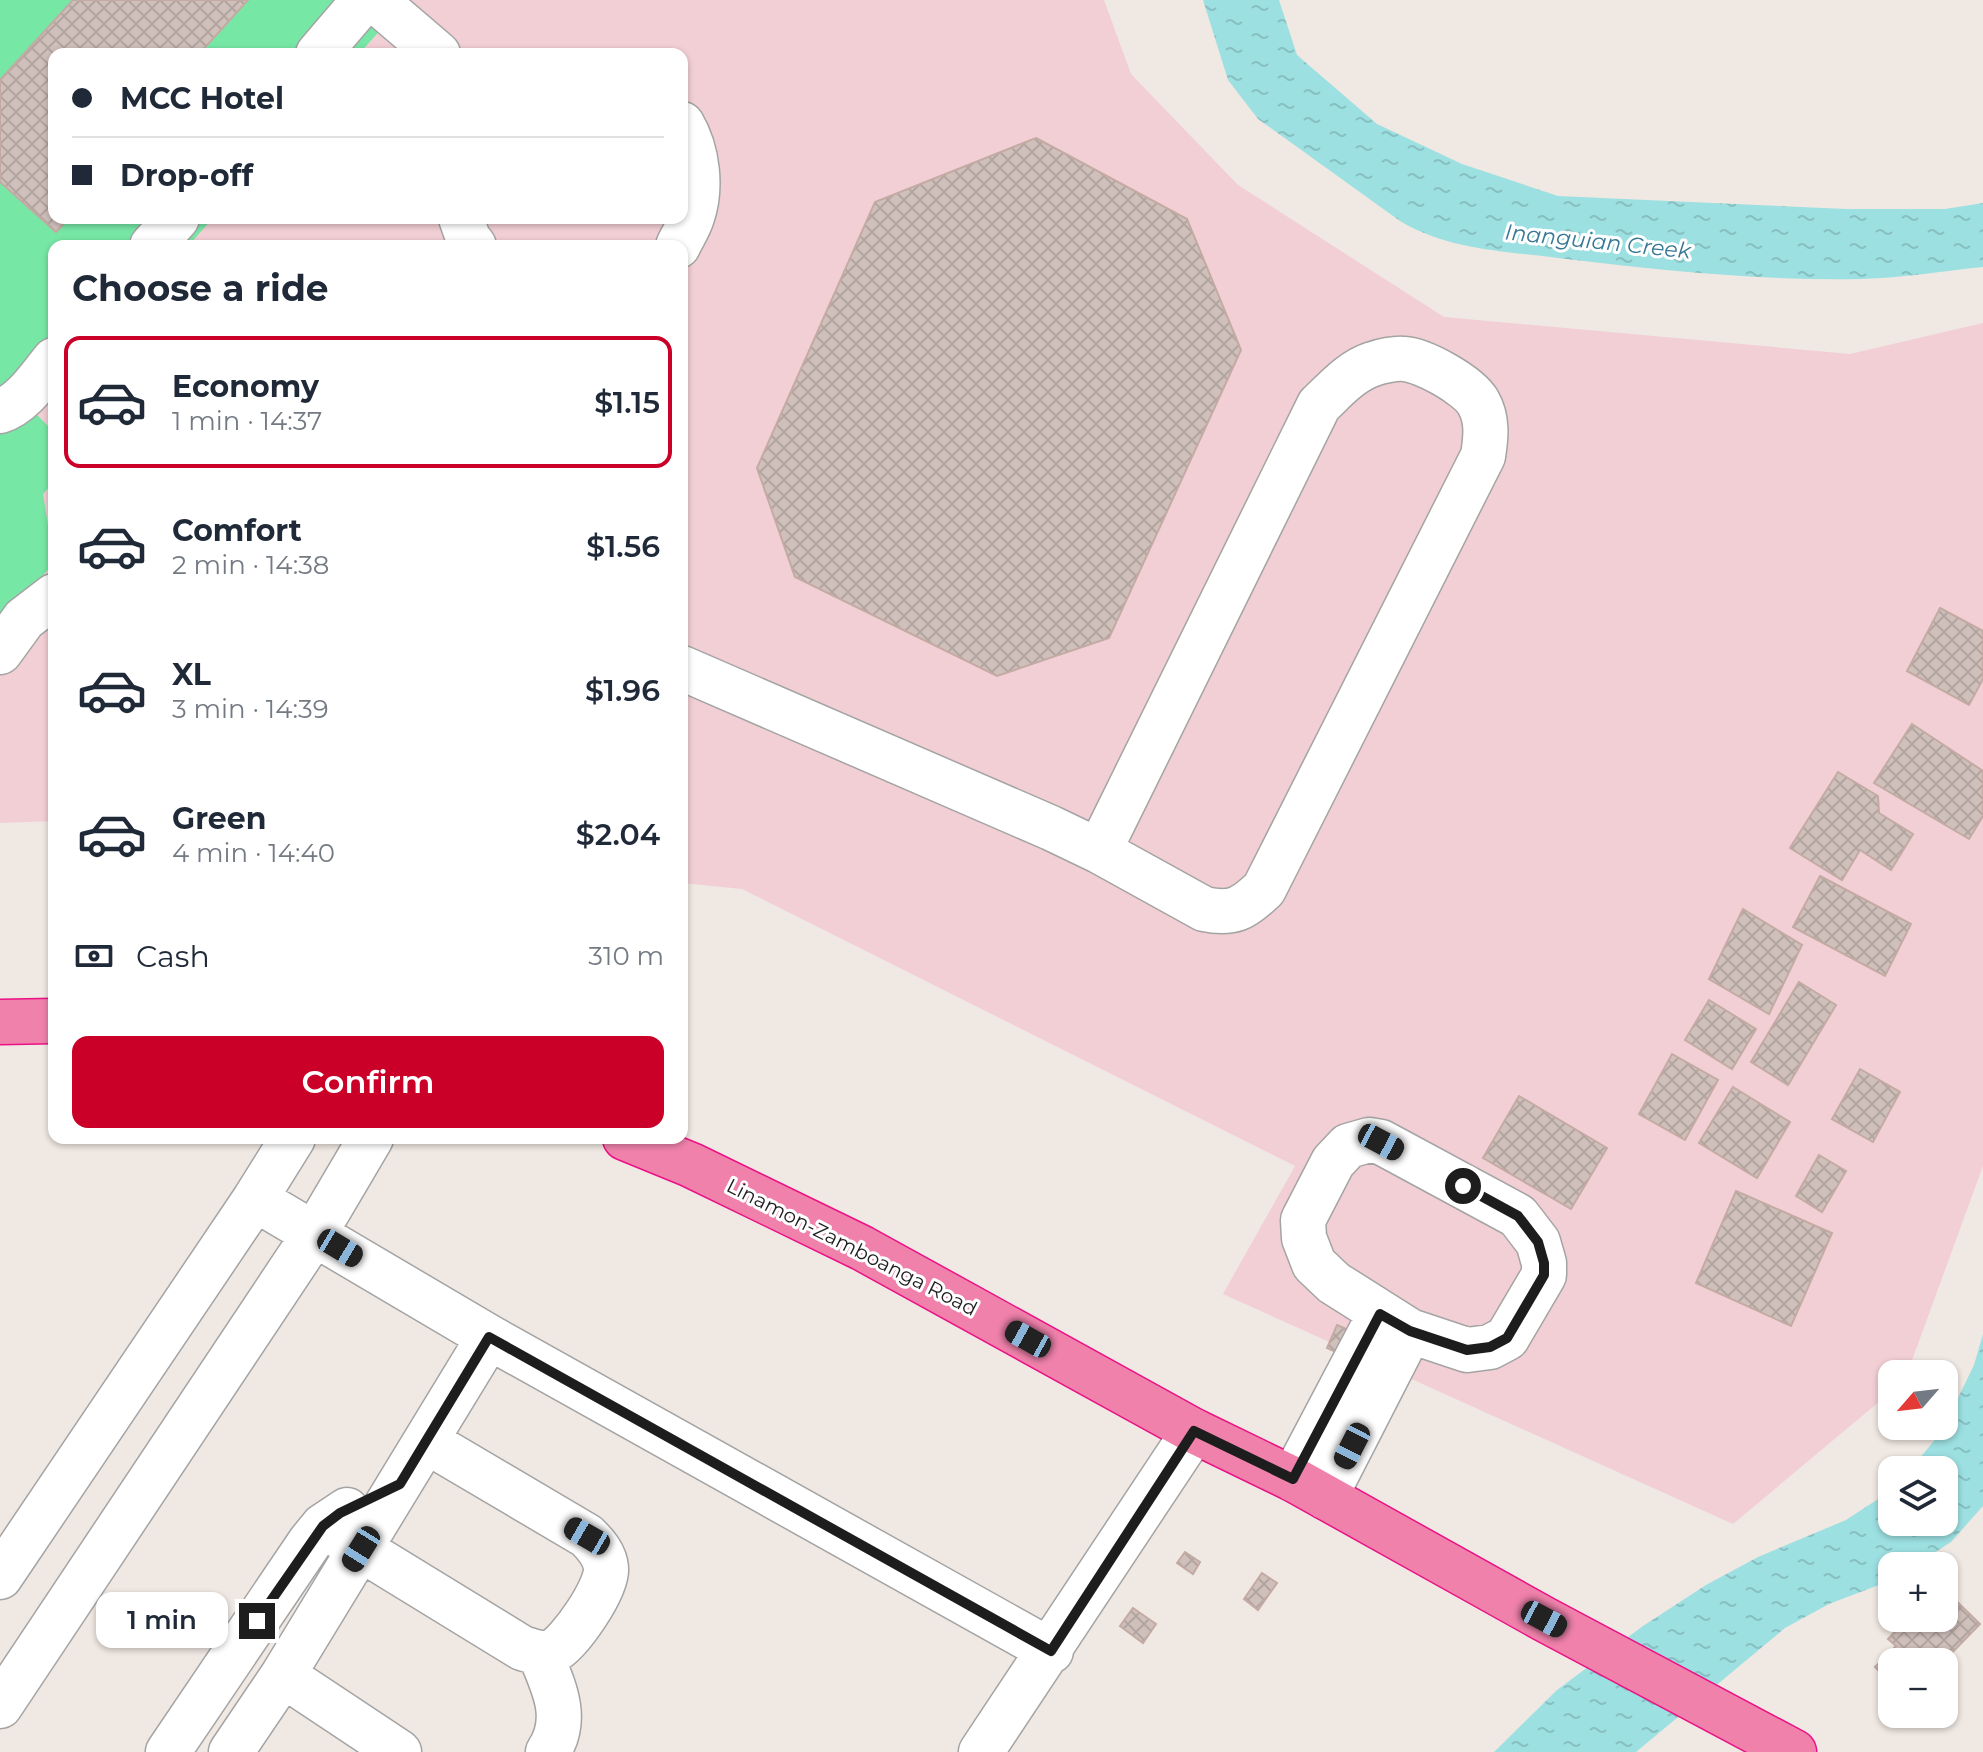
<!DOCTYPE html>
<html lang="en">
<head>
<meta charset="utf-8">
<style>
	:root { --surface:#fff; --page:#f2f2f3; --text:#1f2937; --muted:#747a83; --line:#e0e1e3; --accent:#ca0028 }
	body { margin:0; font-family:Montserrat,sans-serif; background:var(--page); color:var(--text); height:100vh; display:flex; flex-direction:column; font-size:30px; white-space:nowrap }
	* { box-sizing:border-box; margin:0 }
	p { font-size:26px; color:var(--muted) }
	.icon { flex:none; width:44px; height:44px; fill:none; stroke:currentColor; stroke-width:2; stroke-linecap:round; stroke-linejoin:round }
	.map { position:relative; flex:1; overflow:hidden }
	.details { position:absolute; left:48px; top:240px; width:640px; height:904px; display:flex; flex-direction:column; background:var(--surface); border-radius:16px; box-shadow:0 2px 6px #0004 }
	.details>* { flex:none }
	.banner { position:absolute; left:48px; top:48px; width:640px; height:176px; border-radius:16px; box-shadow:0 2px 6px #0004; display:grid; align-content:center; height:176px; padding:0 24px; background:var(--surface) }
	.needle { width:52px; rotate:242deg }
	.tools { position:absolute; left:1878px; top:1360px; display:grid; gap:16px }
	.tools a { display:grid; place-items:center; width:80px; height:80px; border-radius:16px; background:var(--surface); box-shadow:0 2px 6px #0004; font-size:40px }
	.end { position:absolute; width:36px; height:36px; margin:-18px; border:10px solid #1d1d1d; background:#fff; box-shadow:0 0 0 4px #fff }
	.from { border-radius:50% }
	.bubble { position:absolute; height:56px; border-radius:16px; background:var(--surface); box-shadow:0 2px 6px #0004; font-size:26px; font-weight:600; line-height:56px; text-align:center }
	.car { position:absolute; width:24px; height:48px; margin:-24px -12px; border-radius:10px; box-shadow:0 0 6px 2px #0007; background:linear-gradient(#222 24%,#8ab4d8 0 40%,#222 0 76%,#8ab4d8 0 86%,#222 0) }
	.banner b { display:flex; align-items:center; gap:28px; height:76px; font-size:30px }
	.banner b+b { border-top:2px solid var(--line) }
	.banner i { width:20px; height:20px; background:var(--text) }
	ul { padding:0; list-style:none }
	li { display:flex; align-items:center; gap:24px; height:132px; margin:0 16px 12px; padding:0 8px; border:4px solid transparent; border-radius:16px }
	li div { flex:1 }
	li b { display:block; font-size:30px }
	li em { font-style:normal; font-weight:600 }
	li.active { border-color:var(--accent) }
	li>.icon { width:72px; height:72px; stroke-width:1.5 }
	h2 { padding:0 24px; font-size:36px; line-height:96px }
	.pay { display:flex; align-items:center; gap:20px; height:88px; padding:0 24px; font-size:30px }
	.pay p { margin-inline-start:auto }
	.primary-button { display:flex; gap:16px; margin-top:auto; padding:16px 24px }
	.primary-button a { flex:1; height:92px; border-radius:16px; background:var(--accent); color:#fff; font-size:32px; font-weight:600; line-height:92px; text-align:center }
	.map>svg:first-child { display:block }
	.commercial { fill:#f2cfd4; fill-rule:evenodd }
	.pitch { fill:#77e7a6 }
	.water { fill:url(#water-ripples) }
	.building { fill:url(#building-cross-hatch); stroke:#c3aba3; stroke-width:2 }
	.lines { fill:none; stroke-linecap:round; stroke-linejoin:round }
	.minor-casing { stroke:#a4a4a4; stroke-width:47 }
	.highway-casing { stroke:#ea1286; stroke-width:47 }
	.minor { stroke:#fff; stroke-width:44 }
	.highway { stroke:#ef81ab; stroke-width:44 }
	.route { stroke:#1d1d1d; stroke-width:10 }
	.labels { text-anchor:middle; stroke-width:6; stroke-linejoin:round; paint-order:stroke }
	.street-label { font-size:20px; fill:#1d1d1d; stroke:#fff }
	.water-label { font-size:22px; font-style:italic; fill:#377895; stroke:#fff }
</style>
</head>
<body>
<div class="map">
<svg width="1983" height="1752" viewBox="0 0 1983 1752">
	<defs>
		<pattern id="water-ripples" width="26" height="14" patternUnits="userSpaceOnUse" patternTransform="scale(2)"><rect width="26" height="14" fill="#9de0e2"/><path d="M2 4q2-2 4 0t4 0M15 11q2-2 4 0t4 0" fill="none" stroke="#87c0c1"/></pattern>
		<pattern id="building-cross-hatch" width="8" height="8" patternUnits="userSpaceOnUse" patternTransform="scale(2)"><rect width="8" height="8" fill="#d0c0bb"/><path d="M0 0l8 8M0 8l8-8" fill="none" stroke="#b2a5a0"/></pattern>
	</defs>
	<rect width="100%" height="100%" fill="#f0e8e2"/>
	<path class="commercial" d="M0,0H1104L1131,74L1238,185L1444,317L1850,354L1983,323V1166L1907,1374H1892V1391L1733,1524L1223,1294L1295,1166L742,889L682,883V246H54V821L0,823ZM54,54H682V218H54Z"/>
	<path class="pitch" d="M0,0H407L359,54H54V218H213L188,246H54V396L37,415L54,432V482L43,494L54,563L0,623Z"/>
	<path class="water" d="M1203,0H1279L1297,55L1377,124L1462,164L1558,196L1846,209H1945L1983,203V267C1943,271 1902,278 1862,279C1760,281 1659,270 1558,258C1504,251 1448,250 1400,221L1258,119L1228,80Z
		M1983,1334V1506L1951,1542L1914,1566H1892V1580L1829,1604L1785,1628L1636,1752H1494L1557,1690L1643,1626L1706,1585L1758,1557L1846,1520L1892,1490V1522H1944V1470H1910L1942,1431L1974,1365Z"/>
	<path class="building" d="M73,0H248L199,54H54V218H69L56,232L0,182V80Z
		M1036,138L1187,219L1241,350L1109,638L997,676L795,577L757,468L875,202Z
		M1940,608L1983,631V679L1969,705L1907,671Z
		M1912,724L1983,771V816L1969,839L1874,783Z
		M1838,772L1878,796L1879,813L1913,834L1891,870L1860,850L1842,880L1790,848Z
		M1820,876L1911,924L1885,976L1793,927Z
		M1743,909L1802,945L1769,1014L1709,979Z
		M1799,982L1836,1005L1788,1085L1751,1062Z
		M1709,1000L1756,1029L1732,1069L1685,1040Z
		M1672,1054L1718,1080L1685,1140L1639,1114Z
		M1860,1069L1900,1092L1873,1142L1832,1119Z
		M1733,1087L1790,1122L1757,1178L1699,1143Z
		M1519,1096L1607,1148L1571,1209L1483,1158Z
		M1819,1155L1846,1171L1822,1212L1796,1196Z
		M1736,1191L1832,1233L1791,1326L1696,1283Z
		M1337,1325L1364,1337L1354,1360L1327,1348Z
		M1185,1552L1200,1562L1193,1574L1177,1563Z
		M1262,1573L1277,1583L1258,1610L1244,1599Z
		M1944,1589L1980,1624L1943,1662H1892V1684L1875,1667L1896,1646L1888,1639L1908,1618H1944Z
		M1133,1608L1156,1624L1143,1643L1120,1626Z"/>
	<g class="lines">
		<defs>
			<path id="minor" d="M375,0L438,54
				M318,54L364,0
				M461,218L468,238L474,246
				M152,246L177,218
				M678,246C682,237 689,227 692,217C702,188 698,151 682,124
				M0,411C23,404 39,378 54,360
				M0,652L24,619L54,596
				M682,668L1051,828L1099,851L1204,909C1233,915 1243,909 1264,889L1483,456C1486,437 1488,419 1478,402C1468,385 1423,360 1404,359C1396,358 1381,361 1373,364C1351,371 1335,390 1319,405L1099,851
				M1369,1140L1381,1142L1518,1216L1538,1242L1544,1263V1275L1507,1338L1490,1347L1467,1350L1410,1331L1334,1283L1314,1264L1304,1238L1303,1220L1333,1162L1348,1146Z
				M255,1199L489,1337L1051,1651
				M1293,1479L1380,1314
				M1325,1497L1410,1331
				M323,1526L522,1648C533,1651 542,1656 553,1651C570,1643 608,1587 606,1568C605,1555 596,1545 587,1536L426,1441
				M0,1577L255,1199L293,1138
				M540,1654C554,1687 570,1719 548,1752
				M283,1675L399,1752
				M0,1706L315,1233L371,1138
				M168,1752L310,1542L323,1526L347,1510
				M231,1752L283,1675L489,1337
				M981,1752L1194,1431"/>
			<path id="highway" d="M0,1022L54,1021
				M625,1138L691,1165L862,1248L1194,1431L1293,1479L1544,1619L1794,1752"/>
		</defs>
		<use href="#minor" class="minor-casing"/>
		<use href="#highway" class="highway-casing"/>
		<use href="#minor" class="minor"/>
		<use href="#highway" class="highway"/>
	</g>
	<g class="lines">
		<path class="route" d="M257,1621L323,1526L340,1513L400,1484L489,1337L1051,1651L1194,1431L1293,1479L1380,1314L1410,1331L1467,1350L1490,1347L1507,1338L1544,1275V1263L1538,1242L1518,1216L1463,1186"/>
	</g>
	<g class="labels">
		<g class="street-label">
			<text transform="translate(852 1247) rotate(27)" y="7">Linamon-Zamboanga Road</text>
		</g>
		<g class="water-label">
			<text transform="translate(1598 241) rotate(6)" y="8">Inanguian Creek</text>
		</g>
	</g>
</svg>
<div class="tools">
<a><svg class="needle" viewBox="-14 -14 28 28"><path d="M0-13l5 13h-10z" fill="#e53935"/><path d="M0 13l5-13h-10z" fill="#747a83"/></svg></a>
<a><svg class="icon" aria-label="layers" viewBox="0 0 24 24"><path d="M12 4l9 5-9 5-9-5zM3 14l9 5 9-5"/></svg></a>
<a>+</a>
<a>−</a>
</div>
<i class="end from" style="left:1463px;top:1186px"></i>
<i class="end" style="left:257px;top:1621px"></i>
<div class="bubble" style="left:96px;top:1592px;width:132px">1 min</div>
<i class="car" style="left:1381px;top:1142px;rotate:118deg"></i>
<i class="car" style="left:340px;top:1248px;rotate:121deg"></i>
<i class="car" style="left:1028px;top:1339px;rotate:299deg"></i>
<i class="car" style="left:1352px;top:1446px;rotate:207deg"></i>
<i class="car" style="left:587px;top:1536px;rotate:300deg"></i>
<i class="car" style="left:361px;top:1549px;rotate:212deg"></i>
<i class="car" style="left:1544px;top:1619px;rotate:118deg"></i>
<div class="banner">
<b><i class="from"></i>MCC Hotel</b>
<b><i></i>Drop-off</b>
</div>
<section class="details">
<h2>Choose a ride</h2>
<ul>
<li class="active"><svg class="icon" aria-label="car" viewBox="0 0 24 24"><path d="M5 17H2v-5l4-1 3-4h7l3 4 3 1v5h-3M9 17h6M6 11h13"/><circle cx="7" cy="17" r="2"/><circle cx="17" cy="17" r="2"/></svg><div><b>Economy</b><p>1 min · 14:37</p></div><em>$1.15</em></li>
<li><svg class="icon" aria-label="car" viewBox="0 0 24 24"><path d="M5 17H2v-5l4-1 3-4h7l3 4 3 1v5h-3M9 17h6M6 11h13"/><circle cx="7" cy="17" r="2"/><circle cx="17" cy="17" r="2"/></svg><div><b>Comfort</b><p>2 min · 14:38</p></div><em>$1.56</em></li>
<li><svg class="icon" aria-label="car" viewBox="0 0 24 24"><path d="M5 17H2v-5l4-1 3-4h7l3 4 3 1v5h-3M9 17h6M6 11h13"/><circle cx="7" cy="17" r="2"/><circle cx="17" cy="17" r="2"/></svg><div><b>XL</b><p>3 min · 14:39</p></div><em>$1.96</em></li>
<li><svg class="icon" aria-label="car" viewBox="0 0 24 24"><path d="M5 17H2v-5l4-1 3-4h7l3 4 3 1v5h-3M9 17h6M6 11h13"/><circle cx="7" cy="17" r="2"/><circle cx="17" cy="17" r="2"/></svg><div><b>Green</b><p>4 min · 14:40</p></div><em>$2.04</em></li>
</ul>
<div class="pay"><svg class="icon" aria-label="cash" viewBox="0 0 24 24"><path d="M3 7h18v10H3z"/><circle cx="12" cy="12" r="2"/></svg>Cash<p>310 m</p></div>
<div class="primary-button"><a>Confirm</a></div>
</section>
</div>
</body>
</html>
